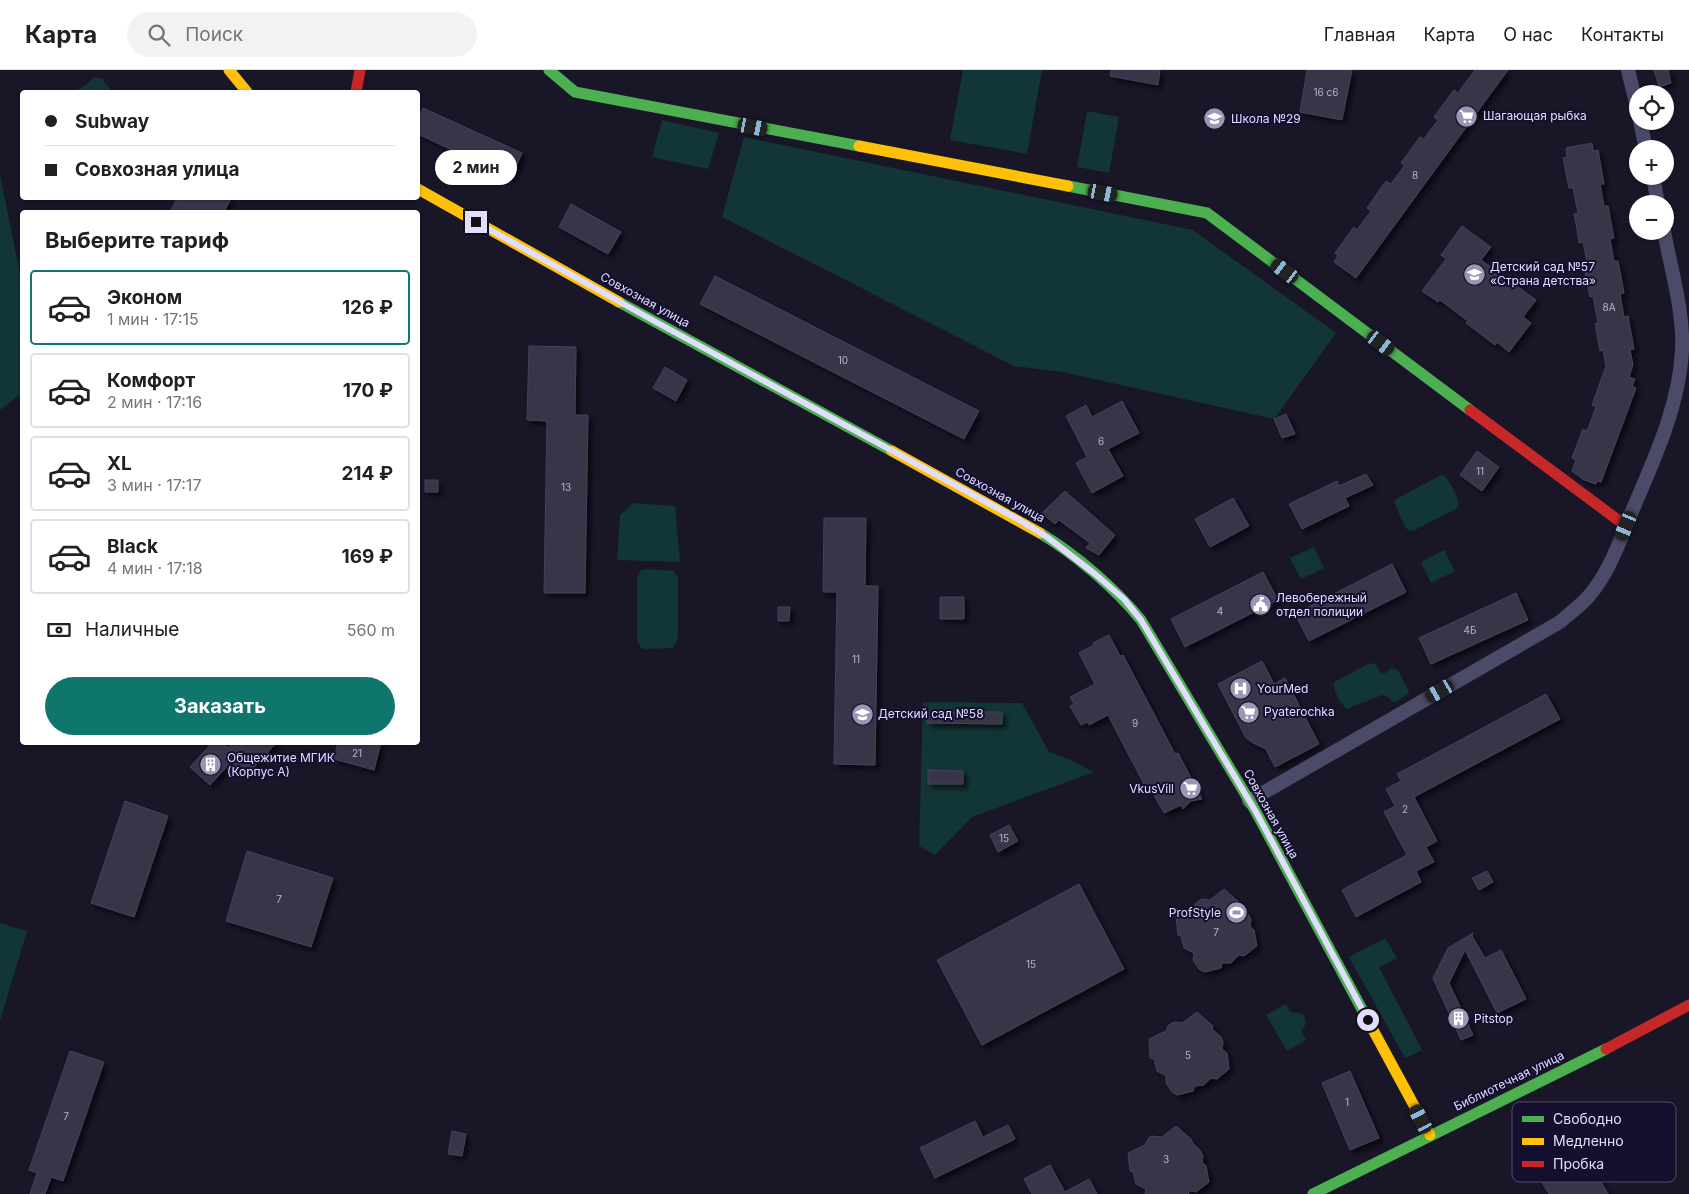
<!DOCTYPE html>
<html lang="ru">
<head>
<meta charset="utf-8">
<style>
	:root { --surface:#fff; --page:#f2f2f2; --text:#202124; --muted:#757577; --line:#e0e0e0; --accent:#0f766e }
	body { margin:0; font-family:Inter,sans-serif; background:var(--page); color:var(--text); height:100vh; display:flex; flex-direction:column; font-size:19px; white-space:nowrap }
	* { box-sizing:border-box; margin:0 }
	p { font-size:16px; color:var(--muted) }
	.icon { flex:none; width:28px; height:28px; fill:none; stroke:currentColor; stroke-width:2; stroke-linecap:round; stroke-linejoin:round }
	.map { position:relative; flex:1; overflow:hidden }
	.details { position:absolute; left:20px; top:140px; width:400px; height:535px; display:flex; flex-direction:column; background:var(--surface); border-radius:5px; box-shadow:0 1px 4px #0004 }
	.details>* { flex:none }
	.banner { position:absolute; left:20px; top:20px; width:400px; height:110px; border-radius:5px; box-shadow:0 1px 4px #0004; display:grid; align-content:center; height:110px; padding:0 25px; background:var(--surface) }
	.tools { position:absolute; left:1629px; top:15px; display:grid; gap:10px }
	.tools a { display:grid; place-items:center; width:45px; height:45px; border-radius:50%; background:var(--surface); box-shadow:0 1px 4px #0004; font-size:25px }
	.end { position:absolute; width:22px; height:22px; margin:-11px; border:6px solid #e0ddff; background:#111; box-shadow:0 0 0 2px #111 }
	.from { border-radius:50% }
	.bubble { position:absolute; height:35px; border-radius:18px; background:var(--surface); box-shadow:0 1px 4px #0004; font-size:16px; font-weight:700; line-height:35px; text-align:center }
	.car { position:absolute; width:15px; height:30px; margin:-15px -8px; border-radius:6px; box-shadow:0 0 4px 1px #0007; background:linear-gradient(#222 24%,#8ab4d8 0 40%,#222 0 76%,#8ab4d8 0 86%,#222 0) }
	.banner b { display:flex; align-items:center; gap:18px; height:48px; font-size:19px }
	.banner b+b { border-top:1px solid var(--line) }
	.banner i { width:12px; height:12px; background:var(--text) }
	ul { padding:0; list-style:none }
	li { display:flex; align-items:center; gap:15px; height:75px; margin:0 10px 8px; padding:0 15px; border:2px solid var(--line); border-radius:5px }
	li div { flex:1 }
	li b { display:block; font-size:19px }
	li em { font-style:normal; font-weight:700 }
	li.selected { border-color:var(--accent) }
	li>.icon { width:45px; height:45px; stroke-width:1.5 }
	h2 { padding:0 25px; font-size:22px; line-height:60px }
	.pay { display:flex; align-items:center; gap:12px; height:55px; padding:0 25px; font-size:19px }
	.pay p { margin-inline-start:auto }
	.button { display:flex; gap:10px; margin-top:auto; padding:10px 25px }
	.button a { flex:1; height:58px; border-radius:30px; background:var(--accent); color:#fff; font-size:20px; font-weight:700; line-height:58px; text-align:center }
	header { display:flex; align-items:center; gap:30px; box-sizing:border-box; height:70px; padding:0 25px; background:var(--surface); border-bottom:1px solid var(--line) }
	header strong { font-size:24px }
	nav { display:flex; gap:28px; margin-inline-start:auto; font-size:18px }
	.search { width:350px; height:45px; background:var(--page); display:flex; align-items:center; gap:12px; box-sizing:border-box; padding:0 18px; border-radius:28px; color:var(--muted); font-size:19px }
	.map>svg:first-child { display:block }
	.green { fill:#123535 }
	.building { fill:#383549; stroke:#45415b; filter:url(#shadow) }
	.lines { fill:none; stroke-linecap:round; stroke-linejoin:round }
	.street { stroke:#4b4b69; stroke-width:14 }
	.fast { stroke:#4caf50; stroke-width:11 }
	.slow { stroke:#ffc107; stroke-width:11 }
	.jam { stroke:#c62828; stroke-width:11 }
	.route { stroke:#e0ddff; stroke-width:6 }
	.labels { text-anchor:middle; stroke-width:4; stroke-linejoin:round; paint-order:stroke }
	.number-label { font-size:10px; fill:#b6b3d2 }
	.poi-label { font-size:12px; fill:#e0ddff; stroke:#140f2f; text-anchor:start }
	.street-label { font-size:12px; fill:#e0ddff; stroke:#140f2f }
	.key { fill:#140f2f; stroke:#514d6d; stroke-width:1 }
	.key-label { font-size:14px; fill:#e0ddff }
</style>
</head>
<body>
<header>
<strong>Карта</strong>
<div class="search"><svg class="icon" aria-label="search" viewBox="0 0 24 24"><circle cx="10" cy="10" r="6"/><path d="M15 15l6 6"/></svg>Поиск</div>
<nav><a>Главная</a><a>Карта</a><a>О нас</a><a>Контакты</a></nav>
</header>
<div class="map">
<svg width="1689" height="1124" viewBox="0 0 1689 1124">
	<defs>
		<filter id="shadow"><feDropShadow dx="4" dy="4" stdDeviation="2.5" flood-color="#0009"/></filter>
	</defs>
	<rect width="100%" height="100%" fill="#191628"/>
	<path class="green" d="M963,0H1042L1027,84L950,70Z
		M94,7L103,9L105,14H107L111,22H66L67,20L69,22C81,20 86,15 94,7Z
		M1087,41L1119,47L1109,103L1077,97Z
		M662,50L719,63L708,99L652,87Z
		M744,67L1193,160L1336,263L1274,349L1063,302L1014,296L722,147Z
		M0,105L22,213V323L0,340Z
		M1444,405C1451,413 1457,425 1459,435L1456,439L1415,460L1409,461L1405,457L1394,432L1398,428L1439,406Z
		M633,433L675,436L680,492L617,490L620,445Z
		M1314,477L1324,498L1301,509L1290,488Z
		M1444,480L1455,501L1431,513L1421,492Z
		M646,499L674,501L678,508V563L677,571L673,578L645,579L641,578L637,571V508L641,500Z
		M1370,593L1376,595L1379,601L1382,603H1386L1391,598L1398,600L1409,621L1408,624L1396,632H1393L1388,627L1382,625L1347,639C1340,634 1333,620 1334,612Z
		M923,632L1022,633L1049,682L1073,691L1094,702L972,747L935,785L919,776Z
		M0,853L27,861L0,951Z
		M1385,868L1397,888L1379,897L1422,980L1405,988L1349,887Z
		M1286,934L1291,943C1304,940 1311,951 1301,961L1306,970L1287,981L1266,945Z"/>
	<path class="building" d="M1111,0H1160L1158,15L1110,6Z
		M1307,0H1352L1342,50L1300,42Z
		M1475,0H1508L1356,208L1334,192L1338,186L1335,183L1354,157L1357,160L1371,141L1367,138L1386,111L1391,114L1405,95L1401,93L1420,67L1424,69L1438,50L1434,47L1454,20L1458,23Z
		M1654,0H1668L1671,13L1659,17Z
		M423,38L522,83L511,108L418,64V50Z
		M1592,73L1593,81L1598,80L1604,114H1600L1604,136H1608L1614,168L1610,169L1614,191H1618L1624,223L1620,224L1624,247L1628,246L1634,279L1630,280L1633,295L1629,307L1635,309L1632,316L1636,318L1601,412L1597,411L1596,414L1584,410L1572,401L1576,390L1572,388L1583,359L1587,361L1596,337L1592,335L1606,296L1603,280L1600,281L1595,254L1598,253L1593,226L1590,227L1584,198L1588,197L1583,172L1579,173L1577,159L1574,144L1578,143L1573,118H1569L1563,88L1567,87L1566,78Z
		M177,128H231L224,142H170Z
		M571,134L621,162L608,184L559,157Z
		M1462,156L1491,177L1481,190L1536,230L1523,247L1531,253L1509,282L1497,272L1495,275L1466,253L1468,251L1440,230L1438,232L1422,221L1446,189L1441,185Z
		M715,206L979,341L964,369L700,234Z
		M529,276L576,277L575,345H588L585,523H544L547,351L527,350Z
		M665,297L687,310L676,331L653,318Z
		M1122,331L1139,363L1108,379L1123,406L1092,423L1076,393L1087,387L1066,346L1086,335L1092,347Z
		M1286,344L1295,364L1282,368L1274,349Z
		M1477,381L1499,397L1482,421L1460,405Z
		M1366,404L1373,415L1345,428L1349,436L1302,459L1289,434L1337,411L1339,416Z
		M425,410H438V422H425Z
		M1065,421L1115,465L1099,485L1086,478L1090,473L1059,450L1055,454L1042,443Z
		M1233,428L1249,456L1210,477L1195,449Z
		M824,448H866L865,516H878L875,695L834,694L837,522H823Z
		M1392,494L1406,522L1309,571L1295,544Z
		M1263,502L1278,530L1185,577L1171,549Z
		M1516,523L1528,550L1431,594L1419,568Z
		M940,527H964V549H940Z
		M778,537H790L789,551H778Z
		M1109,565L1120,586L1123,585L1175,684L1178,683L1202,729L1191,731L1183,739L1181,735L1164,743L1151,720L1148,722L1108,645L1089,655L1087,652L1081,655L1070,636L1074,634L1070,627L1095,614L1079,583L1094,575L1093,573Z
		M1262,591L1274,614L1285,608L1319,674L1275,697L1266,679L1253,673L1246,668L1218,614Z
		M1546,624L1560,649L1414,727L1437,771L1426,777L1434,792L1416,801L1421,812L1356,847L1342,820L1407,785L1384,742L1395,736L1386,719L1401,711L1397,704Z
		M927,642H1002V654L927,653Z
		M213,672H223L228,678L233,672H277L246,706L231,692L210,715L190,697Z
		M338,672H381L374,700L334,689Z
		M928,700L963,701V714H928Z
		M125,731L168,746L134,847L91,833Z
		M1009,755L1018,771L998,782L990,765Z
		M247,781L333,808L311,877L226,851Z
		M1487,801L1493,812L1479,820L1472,808Z
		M1079,814L1124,899L982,975L937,890Z
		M1224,819L1240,833V836L1248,844L1251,849L1250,856L1254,860L1257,876L1244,886L1239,885L1231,893H1222L1221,898L1205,902L1199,899L1193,890L1194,883L1184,878L1181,866L1178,865L1176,846L1193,839L1196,833L1200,830L1204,829L1210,830Z
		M1473,863L1472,866L1485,888L1501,880L1526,929L1497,943L1465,880L1449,913L1473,965L1461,970L1433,908L1448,878Z
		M1197,942L1213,956L1212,959L1221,967L1223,972L1222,979L1227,983L1229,999L1217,1009L1211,1008L1204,1015L1195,1016L1193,1021L1177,1025L1172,1022L1166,1013V1006L1157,1001L1154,989L1150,988L1149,969L1166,961L1168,956L1172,953L1177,952L1182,953Z
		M70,981L104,992L63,1111L51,1107L45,1124H30L37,1103L29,1100Z
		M1350,1001L1379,1068L1350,1080L1322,1013Z
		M975,1051L983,1067L1008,1055L1015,1069L935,1108L920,1078Z
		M1176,1056L1192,1070V1072L1200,1080L1203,1086L1202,1092L1206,1096L1209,1112L1196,1122L1191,1121L1188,1124H1145L1146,1119L1136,1114L1133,1102L1130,1101L1128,1083L1145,1075L1148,1069L1151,1066L1162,1067Z
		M452,1061L466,1064L462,1086L448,1084Z
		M1575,1066L1608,1124H1549L1530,1092Z
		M1050,1095L1065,1122L1089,1109L1097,1124H1032L1024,1109Z"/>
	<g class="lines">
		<path class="street" d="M1628,0L1638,41
			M1640,51L1646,79
			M1653,106L1658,134
			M1249,731L1560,552C1569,544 1580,536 1588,527C1608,505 1619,473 1630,446C1652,394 1679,338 1682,281C1684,241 1671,200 1664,161"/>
		<path class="fast" d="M549,0L575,22L859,76
			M1068,116L1207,143L1470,340
			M619,232L892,381
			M1040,463C1075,484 1115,518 1141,550L1256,742L1372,958
			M1313,1124L1606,979"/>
		<path class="slow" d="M229,0L247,22
			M859,76L1068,116
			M418,119L619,232
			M892,381L1040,463
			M1372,958L1430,1065"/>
		<path class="jam" d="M356,22L360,0
			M1470,340L1626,456
			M1606,979L1689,935"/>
	</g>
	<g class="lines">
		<path class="route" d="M476,152L656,252L1021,451L1047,467L1095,504L1124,529L1141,550L1256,742L1368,950"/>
	</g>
	<defs>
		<symbol id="supermarket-disc" viewBox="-11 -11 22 22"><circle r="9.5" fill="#9a97b4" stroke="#140f2f"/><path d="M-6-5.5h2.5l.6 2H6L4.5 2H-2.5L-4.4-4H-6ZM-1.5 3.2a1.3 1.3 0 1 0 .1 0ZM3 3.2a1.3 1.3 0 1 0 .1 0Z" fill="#fff"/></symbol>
		<symbol id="school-disc" viewBox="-11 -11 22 22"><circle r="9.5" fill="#9a97b4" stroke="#140f2f"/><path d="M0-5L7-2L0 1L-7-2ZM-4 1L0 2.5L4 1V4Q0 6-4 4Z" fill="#fff"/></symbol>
		<symbol id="civic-disc" viewBox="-11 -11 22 22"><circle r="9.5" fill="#9a97b4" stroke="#140f2f"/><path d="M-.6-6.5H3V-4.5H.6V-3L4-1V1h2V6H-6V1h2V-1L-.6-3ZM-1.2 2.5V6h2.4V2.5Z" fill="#fff"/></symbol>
		<symbol id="hospital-disc" viewBox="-11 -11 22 22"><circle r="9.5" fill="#9a97b4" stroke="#140f2f"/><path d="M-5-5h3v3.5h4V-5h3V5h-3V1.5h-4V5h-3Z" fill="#fff"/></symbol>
		<symbol id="building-disc" viewBox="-11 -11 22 22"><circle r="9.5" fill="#9a97b4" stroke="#140f2f"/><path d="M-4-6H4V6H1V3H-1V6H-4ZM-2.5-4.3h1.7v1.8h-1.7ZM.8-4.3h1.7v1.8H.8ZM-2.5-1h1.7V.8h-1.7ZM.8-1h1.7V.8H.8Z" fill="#fff"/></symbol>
		<symbol id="stadium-disc" viewBox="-11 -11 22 22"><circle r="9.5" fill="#9a97b4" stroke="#140f2f"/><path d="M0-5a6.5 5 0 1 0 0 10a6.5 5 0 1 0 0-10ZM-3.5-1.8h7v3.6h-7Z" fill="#fff"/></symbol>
	</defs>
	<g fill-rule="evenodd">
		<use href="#supermarket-disc" x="1454" y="34" width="25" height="25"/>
		<use href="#school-disc" x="1202" y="36" width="25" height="25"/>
		<use href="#school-disc" x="1462" y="192" width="25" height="25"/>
		<use href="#civic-disc" x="1248" y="522" width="25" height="25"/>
		<use href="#hospital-disc" x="1228" y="606" width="25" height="25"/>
		<use href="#supermarket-disc" x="1236" y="630" width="25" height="25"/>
		<use href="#school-disc" x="850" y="632" width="25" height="25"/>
		<use href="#building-disc" x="198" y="682" width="25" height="25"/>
		<use href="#supermarket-disc" x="1178" y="706" width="25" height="25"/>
		<use href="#stadium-disc" x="1224" y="830" width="25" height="25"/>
		<use href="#building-disc" x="1446" y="936" width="25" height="25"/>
	</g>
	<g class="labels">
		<g class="number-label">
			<text x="1326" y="26">16 с6</text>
			<text x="1415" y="109">8</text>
			<text x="1609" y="241">8А</text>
			<text x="843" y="294">10</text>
			<text x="1101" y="375">6</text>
			<text x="1480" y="405">11</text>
			<text x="566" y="421">13</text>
			<text x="1220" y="545">4</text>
			<text x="1470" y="564">4Б</text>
			<text x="856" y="593">11</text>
			<text x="1135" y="657">9</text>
			<text x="357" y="687">21</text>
			<text x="1405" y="743">2</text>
			<text x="1004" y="772">15</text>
			<text x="279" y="833">7</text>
			<text x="1216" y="866">7</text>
			<text x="1031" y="898">15</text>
			<text x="1188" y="989">5</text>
			<text x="1347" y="1036">1</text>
			<text x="66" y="1050">7</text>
			<text x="1166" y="1093">3</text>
		</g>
		<g class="poi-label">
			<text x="1483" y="50">Шагающая рыбка</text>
			<text x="1231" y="53">Школа №29</text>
			<text x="1490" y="201">Детский сад №57<tspan x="1490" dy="14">«Страна детства»</tspan></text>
			<text x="1276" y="532">Левобережный<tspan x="1276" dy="14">отдел полиции</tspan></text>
			<text x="1257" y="623">YourMed</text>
			<text x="1264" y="646">Pyaterochka</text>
			<text x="878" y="648">Детский сад №58</text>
			<text x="227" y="692">Общежитие МГИК<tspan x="227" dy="14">(Корпус А)</tspan></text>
			<text x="1174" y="723" text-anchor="end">VkusVill</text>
			<text x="1221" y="847" text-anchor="end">ProfStyle</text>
			<text x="1474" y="953">Pitstop</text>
		</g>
		<g class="street-label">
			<text transform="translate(645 230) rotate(29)" y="4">Совхозная улица</text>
			<text transform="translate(1000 425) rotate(29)" y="4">Совхозная улица</text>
			<text transform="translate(1271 744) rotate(61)" y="4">Совхозная улица</text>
			<text transform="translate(1509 1011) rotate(-26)" y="4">Библиотечная улица</text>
		</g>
	</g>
	<rect x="1512" y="1032" width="164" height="80" rx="8" class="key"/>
	<rect x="1522" y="1046" width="22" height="6" fill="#4caf50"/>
	<rect x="1522" y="1068" width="22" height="7" fill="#ffc107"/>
	<rect x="1522" y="1091" width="22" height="6" fill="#c62828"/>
	<g class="key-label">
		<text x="1553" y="1054">Свободно</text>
		<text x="1553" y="1076">Медленно</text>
		<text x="1553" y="1099">Пробка</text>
	</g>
</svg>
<div class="tools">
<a><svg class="icon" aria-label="locate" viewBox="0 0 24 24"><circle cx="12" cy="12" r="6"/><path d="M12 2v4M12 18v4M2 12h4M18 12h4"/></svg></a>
<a>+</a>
<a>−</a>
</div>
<i class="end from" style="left:1368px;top:950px"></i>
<i class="end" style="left:476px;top:152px"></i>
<div class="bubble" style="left:435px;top:80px;width:82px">2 мин</div>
<i class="car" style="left:753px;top:57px;rotate:101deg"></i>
<i class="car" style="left:1103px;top:123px;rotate:101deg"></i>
<i class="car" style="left:1285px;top:201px;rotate:307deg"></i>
<i class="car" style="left:1381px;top:273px;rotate:127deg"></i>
<i class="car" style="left:1626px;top:456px;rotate:203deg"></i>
<i class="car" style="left:1440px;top:621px;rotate:240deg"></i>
<i class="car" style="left:1421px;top:1049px;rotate:332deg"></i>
<div class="banner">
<b><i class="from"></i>Subway</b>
<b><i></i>Совхозная улица</b>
</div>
<section class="details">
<h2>Выберите тариф</h2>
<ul>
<li class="selected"><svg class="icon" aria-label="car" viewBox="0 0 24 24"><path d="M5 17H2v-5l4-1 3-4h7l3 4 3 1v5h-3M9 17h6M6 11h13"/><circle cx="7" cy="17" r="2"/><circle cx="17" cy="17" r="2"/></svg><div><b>Эконом</b><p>1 мин · 17:15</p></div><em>126 ₽</em></li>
<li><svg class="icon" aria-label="car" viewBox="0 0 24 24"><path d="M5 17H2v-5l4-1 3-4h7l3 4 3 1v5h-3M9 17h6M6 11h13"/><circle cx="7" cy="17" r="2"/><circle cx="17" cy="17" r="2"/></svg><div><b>Комфорт</b><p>2 мин · 17:16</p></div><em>170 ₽</em></li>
<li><svg class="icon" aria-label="car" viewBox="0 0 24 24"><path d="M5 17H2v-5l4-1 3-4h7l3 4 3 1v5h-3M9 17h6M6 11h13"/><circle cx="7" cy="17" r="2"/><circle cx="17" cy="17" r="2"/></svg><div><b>XL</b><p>3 мин · 17:17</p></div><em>214 ₽</em></li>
<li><svg class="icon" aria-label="car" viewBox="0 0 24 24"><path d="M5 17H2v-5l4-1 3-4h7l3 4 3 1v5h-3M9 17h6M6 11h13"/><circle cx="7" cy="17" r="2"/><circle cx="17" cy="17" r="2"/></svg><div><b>Black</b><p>4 мин · 17:18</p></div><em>169 ₽</em></li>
</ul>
<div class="pay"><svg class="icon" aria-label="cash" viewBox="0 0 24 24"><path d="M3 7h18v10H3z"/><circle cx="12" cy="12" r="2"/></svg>Наличные<p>560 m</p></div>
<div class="button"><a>Заказать</a></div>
</section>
</div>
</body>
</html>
